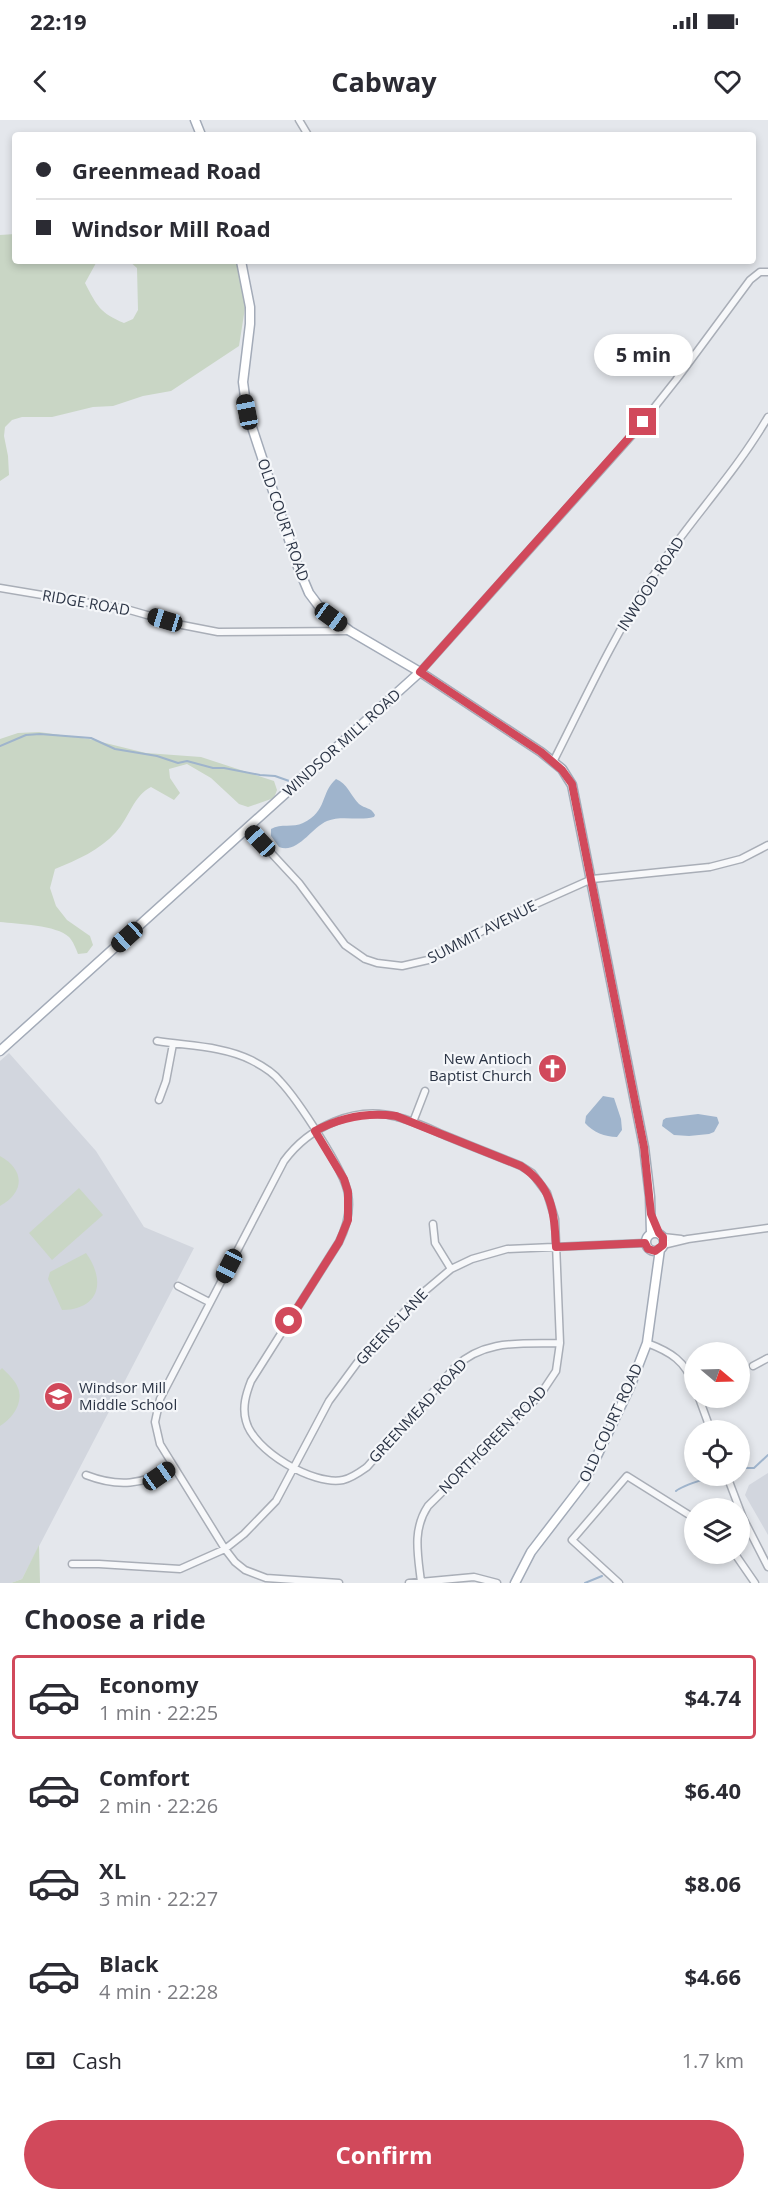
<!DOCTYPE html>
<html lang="en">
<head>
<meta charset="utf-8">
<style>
	:root { --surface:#fff; --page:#f2f2f3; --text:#2b2b33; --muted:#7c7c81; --line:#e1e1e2; --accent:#d1495b }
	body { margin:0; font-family:"Open Sans",sans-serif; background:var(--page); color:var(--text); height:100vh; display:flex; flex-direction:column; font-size:22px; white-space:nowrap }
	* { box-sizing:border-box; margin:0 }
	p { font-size:20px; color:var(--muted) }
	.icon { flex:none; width:33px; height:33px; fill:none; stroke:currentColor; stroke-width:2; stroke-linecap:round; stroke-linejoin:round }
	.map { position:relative; height:1463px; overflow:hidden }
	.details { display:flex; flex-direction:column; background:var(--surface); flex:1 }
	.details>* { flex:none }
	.hud { position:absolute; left:12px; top:12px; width:744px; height:132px; border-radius:6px; box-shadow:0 3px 9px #0003; display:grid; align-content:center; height:132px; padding:0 24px; background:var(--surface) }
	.needle { width:39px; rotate:109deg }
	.tools { position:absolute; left:684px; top:1222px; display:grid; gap:12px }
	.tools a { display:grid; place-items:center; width:66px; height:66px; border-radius:50%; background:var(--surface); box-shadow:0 3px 9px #0003; font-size:30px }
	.end { position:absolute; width:27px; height:27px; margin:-14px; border:8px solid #d1495b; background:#fff; box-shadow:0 0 0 3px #fff }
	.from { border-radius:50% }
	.bubble { position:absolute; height:42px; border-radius:21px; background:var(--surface); box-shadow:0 3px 9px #0003; font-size:20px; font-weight:700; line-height:42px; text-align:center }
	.car { position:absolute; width:18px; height:36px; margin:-18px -9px; border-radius:8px; box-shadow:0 0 4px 2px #0007; background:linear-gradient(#222 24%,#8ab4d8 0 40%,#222 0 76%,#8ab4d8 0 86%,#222 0) }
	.hud b { display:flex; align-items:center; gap:21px; height:57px; font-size:22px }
	.hud b+b { border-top:2px solid var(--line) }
	.hud i { width:15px; height:15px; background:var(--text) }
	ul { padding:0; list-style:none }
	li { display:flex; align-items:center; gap:18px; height:84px; margin:0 12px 9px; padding:0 12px; border:3px solid transparent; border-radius:6px }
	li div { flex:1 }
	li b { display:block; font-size:22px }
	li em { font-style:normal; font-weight:700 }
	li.current { border-color:var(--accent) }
	li>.icon { width:54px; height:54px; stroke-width:1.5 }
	h2 { padding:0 24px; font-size:27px; line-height:72px }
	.pay { display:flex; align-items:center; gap:15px; height:66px; padding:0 24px; font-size:22px }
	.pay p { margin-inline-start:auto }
	.cta { display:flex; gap:12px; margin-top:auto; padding:12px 24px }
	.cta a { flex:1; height:69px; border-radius:36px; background:var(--accent); color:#fff; font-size:24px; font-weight:700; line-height:69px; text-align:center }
	.status { display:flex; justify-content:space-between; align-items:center; height:42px; padding:0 30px; background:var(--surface); direction:ltr }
	.status svg { height:16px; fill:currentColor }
	header { display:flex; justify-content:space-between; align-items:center; height:78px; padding:0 24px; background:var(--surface); font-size:27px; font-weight:700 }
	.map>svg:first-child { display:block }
	.built { fill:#d2d6de }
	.green { fill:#c9d6c5 }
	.water { fill:#9fb4cc }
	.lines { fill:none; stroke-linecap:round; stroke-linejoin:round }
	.stream { stroke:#9fb4cc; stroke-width:2 }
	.minor-casing { stroke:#a9aeb7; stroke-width:9 }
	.major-casing { stroke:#a3abb8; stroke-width:11 }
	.minor { stroke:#f7f8fa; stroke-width:6 }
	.major { stroke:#fff; stroke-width:8 }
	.route { stroke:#d1495b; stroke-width:8 }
	.labels { text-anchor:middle; stroke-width:4.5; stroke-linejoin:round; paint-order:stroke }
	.street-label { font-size:15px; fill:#2b3445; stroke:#f4f6f9 }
	.poi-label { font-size:15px; fill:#2b3445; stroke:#f4f6f9; text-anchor:end }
</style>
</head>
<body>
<div class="status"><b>22:19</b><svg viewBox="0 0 49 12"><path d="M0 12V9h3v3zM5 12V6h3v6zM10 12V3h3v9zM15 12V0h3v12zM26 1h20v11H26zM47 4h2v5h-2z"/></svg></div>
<header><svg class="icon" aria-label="back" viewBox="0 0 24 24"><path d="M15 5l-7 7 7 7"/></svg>Cabway<svg class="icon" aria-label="heart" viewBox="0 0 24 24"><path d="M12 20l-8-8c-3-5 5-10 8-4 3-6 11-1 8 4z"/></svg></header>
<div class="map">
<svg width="768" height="1463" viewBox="0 0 768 1463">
	<rect width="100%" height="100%" fill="#e4e7ec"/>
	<path class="built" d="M9,933L96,1031L144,1107L194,1128L22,1459L11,1463H0V941Z
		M768,1353V1415L745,1375L749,1365Z"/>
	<path class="green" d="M15,114V141H100L96,143L85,163C97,186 100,193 124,203L133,199L138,190L137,148L129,141H239L245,188L239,226L171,271L143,276L113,286L93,287L52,297H22L12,300L5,307L4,316L8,336L9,355L0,361V115Z
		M39,612L89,619L146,633L201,637L274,661L277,670L274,678L248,687L239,684L211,658L187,644L169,649L170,658L180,673L174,680L151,667C134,675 129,698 116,712C100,730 77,740 55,749L50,768L56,786L67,800L90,816L93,825L87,833L78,834C76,829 73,821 69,817C57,805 17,804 0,802V619L18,613Z
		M0,1036C25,1050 25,1072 0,1086Z
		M79,1068L103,1095L52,1140L29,1113Z
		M86,1133C106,1161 100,1189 62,1190L48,1159L50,1152Z
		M2,1248C8,1254 15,1260 18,1268C24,1283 12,1299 0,1306V1250Z
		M39,1425L40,1463H11L22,1459Z"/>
	<path class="water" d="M336,659C347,663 351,676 359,684C365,689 371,687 375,695L374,697C359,701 341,695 327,701C311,708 298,734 279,727L271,716V709C281,703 293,708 303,703C328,691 320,673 336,659Z
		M603,976L614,978L621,999L622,1010L617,1017C605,1017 593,1012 585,1003L586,996Z
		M698,994L717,997L719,1003L714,1012L709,1014L689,1016L674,1015L662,1006L663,1000L666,998Z"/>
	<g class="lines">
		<path class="stream" d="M0,626L26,615L40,614L91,618L115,629L157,636L178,643L187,641L213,648H224L260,655L275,656L292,662
			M740,1348H754L768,1335
			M676,1371C683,1365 703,1360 713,1356
			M585,1463L602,1456"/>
		<defs>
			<path id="minor" d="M299,0L308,15
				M0,468L126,489L182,505L218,512L350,511
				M420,552L634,313L676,260L750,160L760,152H768
				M553,642C585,579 614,515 653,456C689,401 734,355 768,297
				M248,708L299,763L345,825L365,839L377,843L402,846L428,840L518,792L592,759L710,747L741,739L768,725
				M157,921C188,926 223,926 251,940C261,945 273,952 280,961C297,979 345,1051 348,1074C351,1091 347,1106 339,1122L251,1261C246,1274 242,1287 246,1301C253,1330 313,1366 343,1360C352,1358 360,1352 367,1347L455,1247C485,1219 521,1224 560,1223
				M159,980L166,961L173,924
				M413,1002L425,971
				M433,1104L435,1123L451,1149
				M663,1117L681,1119
				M663,1125L688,1119L768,1108
				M178,1166L209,1182
				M647,1223C671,1232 685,1241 694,1265
				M753,1246L768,1238
				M699,1278L711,1311
				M86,1355C117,1367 144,1366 172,1346
				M727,1356L743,1398L768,1447
				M735,1434L755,1463
				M72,1444H99L180,1449L225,1429L244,1414L276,1381L329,1281L357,1243L419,1176L451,1149L472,1139L507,1129L645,1123
				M339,1463L266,1458L245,1450L235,1442L225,1429L160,1324L155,1302L160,1279L284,1041C309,1007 355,985 397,997C415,1001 432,1010 449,1017C473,1027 497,1036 521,1046L532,1053L547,1073L555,1099L560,1223L556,1251L540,1275L428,1386C412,1410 418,1435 421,1462
				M409,1463L474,1457L497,1463
				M619,1463L572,1420L627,1356L694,1398"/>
			<path id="major" d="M195,0L201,15
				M241,141L250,187V204L243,262L247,292L298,447L309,473L321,489L350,511L420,552L541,632L562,649L572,665L644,1027L650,1077L651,1113
				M0,931L420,552
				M646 1122a9 9 0 1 1 18 0a9 9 0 1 1-18 0Z
				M515,1463L531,1432L584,1363L630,1267L647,1223L660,1129"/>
		</defs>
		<use href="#minor" class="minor-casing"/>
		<use href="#major" class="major-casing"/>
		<use href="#minor" class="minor"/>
		<use href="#major" class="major"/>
	</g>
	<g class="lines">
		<path class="route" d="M289,1201L339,1122L348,1100V1072L344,1059L315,1011C341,997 367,992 396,996L521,1046C553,1067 554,1092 556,1127L645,1123L648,1129L655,1131L663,1125V1117L659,1113L651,1094L644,1027L572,664L562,650L541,632L420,552L643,302"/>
	</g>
	<defs>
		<symbol id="church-disc" viewBox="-11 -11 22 22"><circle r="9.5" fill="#d1495b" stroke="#f4f6f9"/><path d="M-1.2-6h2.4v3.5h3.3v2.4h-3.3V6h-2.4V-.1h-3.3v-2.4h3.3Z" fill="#fff"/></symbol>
		<symbol id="school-disc" viewBox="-11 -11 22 22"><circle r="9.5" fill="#d1495b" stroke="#f4f6f9"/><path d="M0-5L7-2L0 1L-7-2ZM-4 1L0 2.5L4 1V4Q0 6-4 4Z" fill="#fff"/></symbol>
	</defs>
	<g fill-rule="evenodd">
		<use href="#church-disc" x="536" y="932" width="33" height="33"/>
		<use href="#school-disc" x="42" y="1260" width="33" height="33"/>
	</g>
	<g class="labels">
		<g class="street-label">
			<text transform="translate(283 400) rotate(71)" y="5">OLD COURT ROAD</text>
			<text transform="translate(651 464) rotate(-57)" y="5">INWOOD ROAD</text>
			<text transform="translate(86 483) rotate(10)" y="5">RIDGE ROAD</text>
			<text transform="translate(342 623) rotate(-42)" y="5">WINDSOR MILL ROAD</text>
			<text transform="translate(482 812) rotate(-27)" y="5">SUMMIT AVENUE</text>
			<text transform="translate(392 1207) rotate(-47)" y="5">GREENS LANE</text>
			<text transform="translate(418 1291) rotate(-47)" y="5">GREENMEAD ROAD</text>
			<text transform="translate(611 1303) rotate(-65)" y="5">OLD COURT ROAD</text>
			<text transform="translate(493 1320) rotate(-45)" y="5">NORTHGREEN ROAD</text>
		</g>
		<g class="poi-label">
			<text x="532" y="944">New Antioch<tspan x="532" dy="17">Baptist Church</tspan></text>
			<text x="79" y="1273" text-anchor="start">Windsor Mill<tspan x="79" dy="17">Middle School</tspan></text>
		</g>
	</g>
</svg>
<div class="tools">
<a><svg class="needle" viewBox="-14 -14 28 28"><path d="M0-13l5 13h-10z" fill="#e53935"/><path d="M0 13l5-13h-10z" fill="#7c7c81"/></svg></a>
<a><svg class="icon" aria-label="locate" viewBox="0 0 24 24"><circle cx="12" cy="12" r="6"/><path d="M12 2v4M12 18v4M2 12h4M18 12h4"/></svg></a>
<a><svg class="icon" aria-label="layers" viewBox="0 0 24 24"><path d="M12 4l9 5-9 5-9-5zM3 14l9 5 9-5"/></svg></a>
</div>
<i class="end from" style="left:289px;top:1201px"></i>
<i class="end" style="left:643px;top:302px"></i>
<div class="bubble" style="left:594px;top:214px;width:99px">5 min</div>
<i class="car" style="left:247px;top:292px;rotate:349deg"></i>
<i class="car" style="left:331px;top:497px;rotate:126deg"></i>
<i class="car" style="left:165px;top:500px;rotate:287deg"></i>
<i class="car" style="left:260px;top:721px;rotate:317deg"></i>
<i class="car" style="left:127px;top:817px;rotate:228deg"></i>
<i class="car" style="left:229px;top:1146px;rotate:207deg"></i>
<i class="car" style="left:159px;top:1356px;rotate:55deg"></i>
<div class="hud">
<b><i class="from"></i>Greenmead Road</b>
<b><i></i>Windsor Mill Road</b>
</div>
</div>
<section class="details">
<h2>Choose a ride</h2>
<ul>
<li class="current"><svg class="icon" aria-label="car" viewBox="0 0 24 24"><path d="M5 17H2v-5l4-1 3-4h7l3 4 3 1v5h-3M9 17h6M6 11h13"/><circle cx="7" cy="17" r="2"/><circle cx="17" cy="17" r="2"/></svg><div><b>Economy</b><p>1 min · 22:25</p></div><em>$4.74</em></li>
<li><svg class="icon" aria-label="car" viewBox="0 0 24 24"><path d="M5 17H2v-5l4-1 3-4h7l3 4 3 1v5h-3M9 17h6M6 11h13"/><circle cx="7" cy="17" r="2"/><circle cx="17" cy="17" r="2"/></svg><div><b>Comfort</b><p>2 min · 22:26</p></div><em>$6.40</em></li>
<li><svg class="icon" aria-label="car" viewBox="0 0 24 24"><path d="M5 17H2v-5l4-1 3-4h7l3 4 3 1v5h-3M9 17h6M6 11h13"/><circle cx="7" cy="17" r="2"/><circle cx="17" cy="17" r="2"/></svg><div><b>XL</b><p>3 min · 22:27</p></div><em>$8.06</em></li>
<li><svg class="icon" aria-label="car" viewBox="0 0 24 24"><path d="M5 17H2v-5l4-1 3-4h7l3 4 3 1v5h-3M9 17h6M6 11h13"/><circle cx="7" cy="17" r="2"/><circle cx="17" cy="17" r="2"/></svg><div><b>Black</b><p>4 min · 22:28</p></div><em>$4.66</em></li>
</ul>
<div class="pay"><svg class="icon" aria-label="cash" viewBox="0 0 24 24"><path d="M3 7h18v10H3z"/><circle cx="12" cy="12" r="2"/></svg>Cash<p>1.7 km</p></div>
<div class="cta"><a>Confirm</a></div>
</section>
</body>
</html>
